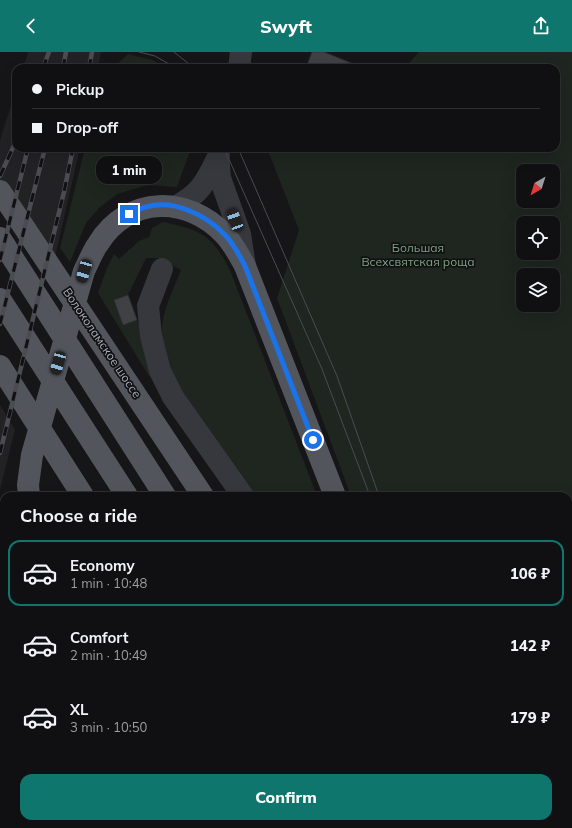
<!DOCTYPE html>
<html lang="en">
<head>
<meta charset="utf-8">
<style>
	:root { --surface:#101012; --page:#1e1e20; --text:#f1f3f6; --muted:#9c9d9f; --line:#303032; --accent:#0f766e }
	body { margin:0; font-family:Mulish,sans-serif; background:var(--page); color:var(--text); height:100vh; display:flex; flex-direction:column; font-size:15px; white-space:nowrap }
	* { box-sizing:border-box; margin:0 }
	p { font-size:13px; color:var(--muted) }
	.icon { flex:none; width:22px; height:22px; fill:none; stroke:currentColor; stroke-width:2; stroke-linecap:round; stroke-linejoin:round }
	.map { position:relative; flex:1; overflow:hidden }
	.sheet { position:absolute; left:0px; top:440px; width:572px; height:336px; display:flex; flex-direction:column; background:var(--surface); border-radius:12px 12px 0 0; box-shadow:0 4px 16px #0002,0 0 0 1px var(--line) }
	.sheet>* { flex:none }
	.banner { position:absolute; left:12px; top:12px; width:548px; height:88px; border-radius:12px; box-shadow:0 4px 16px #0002,0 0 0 1px var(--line); display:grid; align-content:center; height:88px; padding:0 20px; background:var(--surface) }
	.needle { width:26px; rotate:219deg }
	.tools { position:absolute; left:516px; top:112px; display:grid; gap:8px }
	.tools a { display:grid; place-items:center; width:44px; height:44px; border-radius:8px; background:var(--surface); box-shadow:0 4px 16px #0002,0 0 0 1px var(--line); font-size:20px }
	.end { position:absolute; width:18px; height:18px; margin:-9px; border:5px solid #1a73e8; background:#fff; box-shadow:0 0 0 2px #fff }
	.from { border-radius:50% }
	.bubble { position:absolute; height:28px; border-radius:12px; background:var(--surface); box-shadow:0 4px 16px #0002,0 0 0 1px var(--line); font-size:13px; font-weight:800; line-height:28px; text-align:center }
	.car { position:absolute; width:12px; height:24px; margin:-12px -6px; border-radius:5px; box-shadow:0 0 3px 1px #0007; background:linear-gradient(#222 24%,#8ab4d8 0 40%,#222 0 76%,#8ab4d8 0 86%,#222 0) }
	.banner b { display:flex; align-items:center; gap:14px; height:38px; font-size:15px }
	.banner b+b { border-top:1px solid var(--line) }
	.banner i { width:10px; height:10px; background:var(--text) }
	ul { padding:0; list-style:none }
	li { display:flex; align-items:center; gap:12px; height:66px; margin:0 8px 6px; padding:0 12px; border:2px solid transparent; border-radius:12px }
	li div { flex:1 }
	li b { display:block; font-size:15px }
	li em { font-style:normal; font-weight:800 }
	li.selected { border-color:var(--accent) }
	li>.icon { width:36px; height:36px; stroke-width:1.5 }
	h2 { padding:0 20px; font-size:18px; line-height:48px }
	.button { display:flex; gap:8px; margin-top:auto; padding:8px 20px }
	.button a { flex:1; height:46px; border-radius:12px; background:var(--accent); color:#fff; font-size:16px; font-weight:800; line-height:46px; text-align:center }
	header { display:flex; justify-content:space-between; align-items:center; height:52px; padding:0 20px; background:var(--accent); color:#fff; font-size:18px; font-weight:800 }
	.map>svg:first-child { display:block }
	.built { fill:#222225 }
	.green { fill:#1e261f; fill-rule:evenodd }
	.building { fill:#404145; stroke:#303034 }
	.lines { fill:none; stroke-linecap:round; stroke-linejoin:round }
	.minor { stroke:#37383d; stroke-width:22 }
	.major { stroke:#53555c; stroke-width:22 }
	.tram { stroke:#4a4c52; stroke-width:1 }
	.rail-casing { stroke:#4a4c52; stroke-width:4.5 }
	.rail { stroke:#111113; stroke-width:3; stroke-dasharray:9; stroke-linecap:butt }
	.route { stroke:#1a73e8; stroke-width:5 }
	.labels { text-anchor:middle; stroke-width:3.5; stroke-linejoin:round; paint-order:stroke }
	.park-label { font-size:12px; fill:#7fa381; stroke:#111113 }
	.street-label { font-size:12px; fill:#a8adb8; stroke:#111113 }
</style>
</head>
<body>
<header><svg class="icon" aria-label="back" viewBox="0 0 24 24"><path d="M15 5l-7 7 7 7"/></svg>Swyft<svg class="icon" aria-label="share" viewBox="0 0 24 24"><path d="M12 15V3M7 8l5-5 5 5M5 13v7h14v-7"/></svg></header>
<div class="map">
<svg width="572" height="776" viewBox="0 0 572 776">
	<rect width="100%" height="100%" fill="#161618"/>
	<path class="built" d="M28,0H101L98,16H23Z
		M16,38V96H80L55,205L0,128V88Z
		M0,353L15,378L0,438Z
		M0,725L4,727V772H58L57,776H0Z"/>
	<path class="green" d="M419,0H572V764L568,770V444H351L277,246L299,178L267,96H349L363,101L365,96H556V16H405ZM523,119H553V149H523ZM523,171H553V201H523ZM523,223H553V253H523Z
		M128,2L152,8L168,16H113Z
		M85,96H191L177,135L148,133L117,142L99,156L86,171L70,210L60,196Z
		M163,170C201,178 212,183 230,218L317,444H253C225,404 165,334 162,285C160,262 173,239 181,218L159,206H146L128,243L114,248L123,273L137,268L143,282L154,322L149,324L98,241L107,216L114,202L119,207L139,189L149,185L152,176Z
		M0,524H4V652L0,663Z
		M185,772H230V776H185Z
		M467,772H566L564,776H469Z"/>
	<path class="building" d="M312,0H324L363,16H306Z
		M128,243L137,268L123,273L114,248Z"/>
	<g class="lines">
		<path class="minor" d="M239,16L241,0
			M218,103L220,126L240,182L245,214
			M175,155C202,141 206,129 219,103
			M162,217L148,254L151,284L160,319L173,345L243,444
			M0,644L4,632
			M0,711H4
			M126,776L127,772"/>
		<path class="major" d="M0,139L203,444
			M0,186L165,444
			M0,247L127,444
			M0,314L83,444
			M29,444L28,433L32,403L84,219C89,210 92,200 98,192C128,143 188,143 225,183C234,193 239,203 245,214L335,444
			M291,772L294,776
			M334,772L336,776
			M374,772L377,776
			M408,772L410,776
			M449,772L450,776"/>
		<path class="tram" d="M139,0L155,4L176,16
			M174,0L194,16
			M224,96L322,317L370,444
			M238,96L337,324L379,444
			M490,772L493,776
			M501,772L504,776"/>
		<defs>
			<path id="rail" d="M43,16L49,0
				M63,16L66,0
				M89,16L92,0
				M0,124L16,89
				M0,208L28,96
				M0,272L45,96
				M0,401L64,140L73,96"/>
		</defs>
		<use href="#rail" class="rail-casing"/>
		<use href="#rail" class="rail"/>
	</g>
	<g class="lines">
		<path class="route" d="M129,162C134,160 140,156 146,155C174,147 206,163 225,183C234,192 239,203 245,214L313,388"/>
	</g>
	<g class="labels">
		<g class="park-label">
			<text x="418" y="200">Большая<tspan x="418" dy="14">Всехсвятская роща</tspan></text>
		</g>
		<g class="street-label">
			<text transform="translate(102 291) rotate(56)" y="4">Волоколамское шоссе</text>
		</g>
	</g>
</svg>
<div class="tools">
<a><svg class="needle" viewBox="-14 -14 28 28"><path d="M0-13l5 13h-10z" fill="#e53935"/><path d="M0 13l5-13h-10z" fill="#9c9d9f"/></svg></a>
<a><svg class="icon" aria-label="locate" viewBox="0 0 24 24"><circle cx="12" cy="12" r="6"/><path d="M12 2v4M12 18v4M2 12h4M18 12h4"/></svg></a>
<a><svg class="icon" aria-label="layers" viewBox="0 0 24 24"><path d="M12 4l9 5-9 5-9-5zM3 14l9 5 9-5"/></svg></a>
</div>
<i class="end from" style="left:313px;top:388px"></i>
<i class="end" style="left:129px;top:162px"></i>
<div class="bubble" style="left:96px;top:104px;width:66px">1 min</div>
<i class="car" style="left:235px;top:168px;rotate:340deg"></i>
<i class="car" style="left:84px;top:219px;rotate:196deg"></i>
<i class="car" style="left:58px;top:311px;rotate:196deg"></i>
<div class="banner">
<b><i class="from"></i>Pickup</b>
<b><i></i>Drop-off</b>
</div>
<section class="sheet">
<h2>Choose a ride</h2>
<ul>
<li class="selected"><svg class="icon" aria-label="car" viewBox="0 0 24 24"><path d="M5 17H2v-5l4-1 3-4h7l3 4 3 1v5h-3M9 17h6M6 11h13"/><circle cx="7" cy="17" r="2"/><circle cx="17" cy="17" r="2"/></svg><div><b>Economy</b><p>1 min · 10:48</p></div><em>106 ₽</em></li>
<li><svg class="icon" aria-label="car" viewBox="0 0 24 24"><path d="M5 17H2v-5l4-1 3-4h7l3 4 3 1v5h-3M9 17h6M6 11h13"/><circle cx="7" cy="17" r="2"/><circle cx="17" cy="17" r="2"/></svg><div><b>Comfort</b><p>2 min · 10:49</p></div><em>142 ₽</em></li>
<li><svg class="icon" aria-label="car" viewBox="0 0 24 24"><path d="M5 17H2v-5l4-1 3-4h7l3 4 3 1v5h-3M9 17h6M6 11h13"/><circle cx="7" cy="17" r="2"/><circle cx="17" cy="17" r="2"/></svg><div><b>XL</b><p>3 min · 10:50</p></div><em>179 ₽</em></li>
</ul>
<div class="button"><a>Confirm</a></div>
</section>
</div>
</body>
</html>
